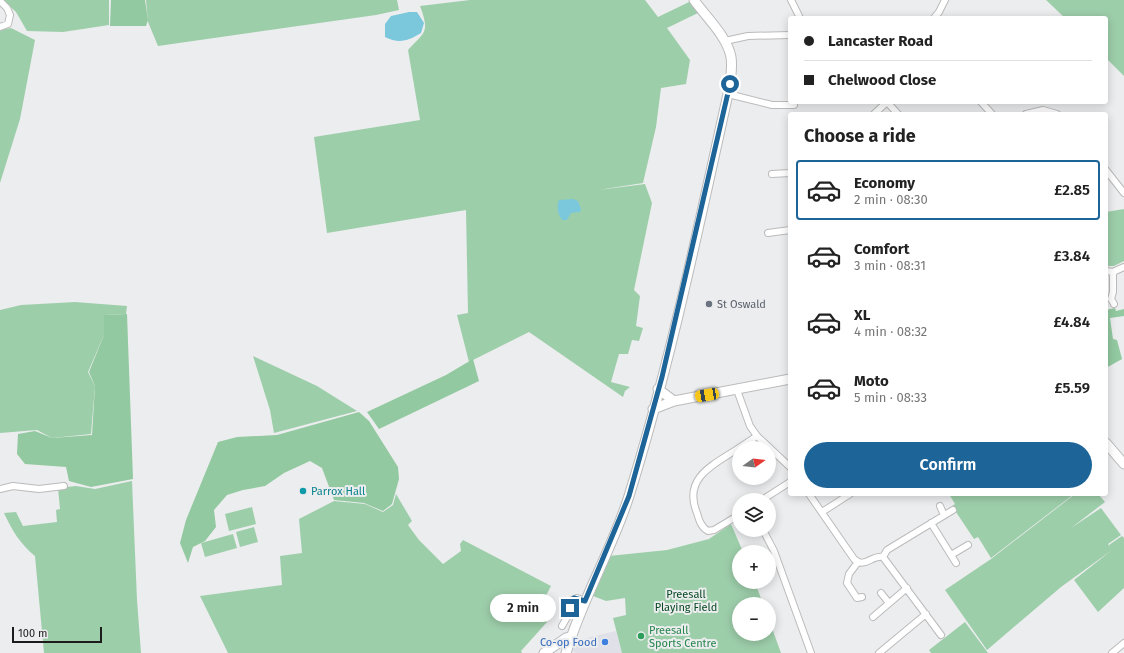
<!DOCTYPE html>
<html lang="en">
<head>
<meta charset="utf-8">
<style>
	:root { --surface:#fff; --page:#f6f6f6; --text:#222; --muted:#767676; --line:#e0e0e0; --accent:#1d6599 }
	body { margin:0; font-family:"Fira Sans",sans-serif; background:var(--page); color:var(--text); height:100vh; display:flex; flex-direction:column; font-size:15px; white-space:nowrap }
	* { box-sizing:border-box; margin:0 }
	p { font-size:13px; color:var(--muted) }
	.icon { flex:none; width:22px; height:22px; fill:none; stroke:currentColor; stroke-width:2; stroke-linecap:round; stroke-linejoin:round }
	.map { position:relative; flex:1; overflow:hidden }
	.side { position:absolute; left:788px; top:112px; width:320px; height:384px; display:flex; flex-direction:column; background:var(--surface); border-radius:4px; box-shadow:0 2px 10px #0003 }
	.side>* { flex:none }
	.top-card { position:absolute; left:788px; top:16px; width:320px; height:88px; border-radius:4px; box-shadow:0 2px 10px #0003; display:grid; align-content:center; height:88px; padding:0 16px; background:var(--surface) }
	.needle { width:26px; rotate:76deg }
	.controls { position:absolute; left:732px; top:441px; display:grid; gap:8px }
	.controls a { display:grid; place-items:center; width:44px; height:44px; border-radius:50%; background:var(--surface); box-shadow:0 2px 10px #0003; font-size:20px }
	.scale { position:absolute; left:12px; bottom:10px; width:90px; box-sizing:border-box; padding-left:4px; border:2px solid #1c1c1c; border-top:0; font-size:11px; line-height:14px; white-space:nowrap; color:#1c1c1c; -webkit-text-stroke:3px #ecedee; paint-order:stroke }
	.end { position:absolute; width:18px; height:18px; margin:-9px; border:5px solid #1d6599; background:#fff; box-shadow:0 0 0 2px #fff }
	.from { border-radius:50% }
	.bubble { position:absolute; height:28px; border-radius:14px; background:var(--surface); box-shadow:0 2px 10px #0003; font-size:13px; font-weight:600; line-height:28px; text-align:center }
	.car { position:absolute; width:12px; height:24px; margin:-12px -6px; border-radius:5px; box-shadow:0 0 3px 1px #0007; background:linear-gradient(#f5c518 24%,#345 0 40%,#f5c518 0 76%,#345 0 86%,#f5c518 0) }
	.top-card b { display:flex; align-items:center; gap:14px; height:38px; font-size:15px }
	.top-card b+b { border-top:1px solid var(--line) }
	.top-card i { width:10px; height:10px; background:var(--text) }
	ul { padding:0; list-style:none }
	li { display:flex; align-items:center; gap:12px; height:60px; margin:0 8px 6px; padding:0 8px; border:2px solid transparent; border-radius:4px }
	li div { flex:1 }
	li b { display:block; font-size:15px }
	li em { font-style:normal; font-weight:600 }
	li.on { border-color:var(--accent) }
	li>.icon { width:36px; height:36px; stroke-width:1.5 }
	h2 { padding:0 16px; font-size:18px; line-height:48px }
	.button { display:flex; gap:8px; margin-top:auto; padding:8px 16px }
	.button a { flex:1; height:46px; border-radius:24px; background:var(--accent); color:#fff; font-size:16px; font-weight:600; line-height:46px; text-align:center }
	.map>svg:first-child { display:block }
	.built { fill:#e0e0e9 }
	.green { fill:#9dceaa }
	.forest { fill:#92c9a0 }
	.water { fill:#7bc8dd }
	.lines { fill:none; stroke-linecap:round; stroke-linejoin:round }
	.street-casing { stroke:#bbbbbc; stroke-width:8 }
	.secondary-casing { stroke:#bbbbbc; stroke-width:11 }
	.street { stroke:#fff; stroke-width:6 }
	.secondary { stroke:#fff; stroke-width:9 }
	.route { stroke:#1d6599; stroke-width:5 }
	.worship-dot { fill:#6b7280; stroke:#ecedee; stroke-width:1.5 }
	.culture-dot { fill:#0f9aa8; stroke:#ecedee; stroke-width:1.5 }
	.leisure-dot { fill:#2e9e5b; stroke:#ecedee; stroke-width:1.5 }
	.shop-dot { fill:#3f7fe0; stroke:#ecedee; stroke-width:1.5 }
	.labels { text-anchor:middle; stroke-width:4; stroke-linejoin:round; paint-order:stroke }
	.worship-label { font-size:11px; fill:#5b616d; stroke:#ecedee; text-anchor:start }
	.culture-label { font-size:11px; fill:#0d838f; stroke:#ecedee; text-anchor:start }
	.park-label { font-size:11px; fill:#064923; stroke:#ecedee }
	.leisure-label { font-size:11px; fill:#27864d; stroke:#ecedee; text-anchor:start }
	.shop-label { font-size:11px; fill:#366cbe; stroke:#ecedee; text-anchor:end }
</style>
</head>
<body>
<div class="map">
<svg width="1124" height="653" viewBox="0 0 1124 653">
	<rect width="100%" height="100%" fill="#ecedee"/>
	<path class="built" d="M616,631L622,653H577L571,651L573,641Z"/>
	<path class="green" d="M3,0H109V25L63,32L27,31L16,12Z
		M146,0H397L399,10L376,15L158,46L148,22Z
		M470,0H645L658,17L689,2L698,13L667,28L690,60L686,84L661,88L656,127L643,183L598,190L645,184L652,203L634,290L640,296L636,326L643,328L639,341L632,340L628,354H619L611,382L630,387L625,391L623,397L529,332L469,362L457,315L468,313L466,210L327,233L314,137L420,120L408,50C425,31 430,33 420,6Z
		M1046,0H1124V76L1106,58V18H1065Z
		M11,28L35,40L20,119L0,183V30Z
		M1124,209V261L1114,266H1106V212Z
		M75,302L127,306L126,314L104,315V335L88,372L95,386L91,434L52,438L37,430L0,433V310L21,305Z
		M253,356L317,386L357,411L274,433L270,410Z
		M132,481L137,600L141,653H44L35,556C20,544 12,530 4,513L16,512L23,526L57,522L56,510L60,509L58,488L76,486L95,489Z
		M396,494L412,521L408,525L419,540L443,564L461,551L460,544L463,540L551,586L537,613L547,622L521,651L522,653H228L200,596L282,585L280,556L302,553L299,519L334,501L365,504L383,512L393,505Z
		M949,494H1074L991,558L978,537L974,539L952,506L955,504Z
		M1075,494H1098L1105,502L1071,528L1101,508L1121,535L1108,544L1110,547L1109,545L1122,536L1124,538V588L1098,612L1074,580L1112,550L1061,587L987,650L945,590L991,559Z
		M252,507L256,524L229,531L225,514Z
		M731,524L743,552H739V582H755L763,604H739V634H769V620L781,653H622L613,618L626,615L625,598L606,601L593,596L609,556L667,550L709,539Z
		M254,527L258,542L240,547L236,532Z
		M233,534L237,548L205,557L201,543Z
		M965,622L988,653H931L929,650Z"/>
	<path class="forest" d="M111,0H145L148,20L146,26H110Z
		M1115,308L1116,311L1124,309V316L1110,318L1113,339L1117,340L1122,359L1106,368V310Z
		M127,314L133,479L91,487L69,481L66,467L25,464L17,454L18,434L35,431L52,438L92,435L95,386L89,372L104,335V315Z
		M473,359L479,381L379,429L367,412L446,375Z
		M359,412L369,421L398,467L399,479L392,504L383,511L364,503L334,500L322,468L310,461L284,473L265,486L243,490L227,495L214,510L216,527L205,541L193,547L188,563L180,543L186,520L218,442L237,437L277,435Z"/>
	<path class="water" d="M409,12H417L424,23L421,33C408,41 399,44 385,37V24L391,16Z
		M573,199L578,201L581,209L580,212L571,213L567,220H562C558,214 556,207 559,200Z"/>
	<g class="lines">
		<defs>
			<path id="street" d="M791,0L800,18
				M0,1L7,8L10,15L8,24L0,27
				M934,18L939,12L945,0
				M725,41L748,36L790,35
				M728,94L772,105H794
				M887,102L898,114
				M981,102L992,114
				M874,114L887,102
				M1026,114L1043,110L1057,114
				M1106,170L1124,193
				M772,174L790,173
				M768,233L790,230
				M1106,271L1113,272L1124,267
				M1113,272V292L1111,299L1114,304
				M737,390L750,426L757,436L790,467
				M739,448C715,464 682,477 697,513C699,520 701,527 708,531L714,530L739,515
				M739,448L757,436
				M0,489L13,486L39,489L64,486
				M809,494L854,559C865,569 871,555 883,557L887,550L953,510
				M762,500L790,482
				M940,506L944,515
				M822,512L850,494
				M931,523L956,563
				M763,530L774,551L811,653
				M951,555L968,545
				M883,557L941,635
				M858,562L849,574L847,583L857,598L862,597
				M881,593L889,603
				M873,617L907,588
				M562,626L570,612L572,600L577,598L585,601
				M879,653L926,614
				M1112,653L1124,643"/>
			<path id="secondary" d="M658,389L674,401
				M653,409L674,401L790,379
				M1106,443L1124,464
				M544,653L566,638L571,637
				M566,653C582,599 612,550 629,496C670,365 698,229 728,94C730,82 733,70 731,57C727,36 706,17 694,0"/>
		</defs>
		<use href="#street" class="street-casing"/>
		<use href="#secondary" class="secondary-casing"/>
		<use href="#street" class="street"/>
		<use href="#secondary" class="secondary"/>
	</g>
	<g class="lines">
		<path class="route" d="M570,608L574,598L585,601L629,496L662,377L730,84"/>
	</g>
	<circle class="worship-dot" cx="709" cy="304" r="4"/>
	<circle class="culture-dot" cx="303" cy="491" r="4"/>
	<circle class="leisure-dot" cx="641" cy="636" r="4"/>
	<circle class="shop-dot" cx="605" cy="642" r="4"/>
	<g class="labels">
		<g class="worship-label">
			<text x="717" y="308">St Oswald</text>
		</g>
		<g class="culture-label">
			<text x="311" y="495">Parrox Hall</text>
		</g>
		<g class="park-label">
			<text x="686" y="598">Preesall<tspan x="686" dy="13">Playing Field</tspan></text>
		</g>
		<g class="leisure-label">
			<text x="649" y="634">Preesall<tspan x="649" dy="13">Sports Centre</tspan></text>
		</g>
		<g class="shop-label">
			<text x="597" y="646">Co-op Food</text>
		</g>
	</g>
</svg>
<div class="controls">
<a><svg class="needle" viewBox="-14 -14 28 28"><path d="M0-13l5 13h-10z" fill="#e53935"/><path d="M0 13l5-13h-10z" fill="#767676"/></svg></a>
<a><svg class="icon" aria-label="layers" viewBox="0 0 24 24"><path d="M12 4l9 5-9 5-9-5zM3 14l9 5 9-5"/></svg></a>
<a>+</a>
<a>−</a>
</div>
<div class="scale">100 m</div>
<i class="end from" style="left:730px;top:84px"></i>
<i class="end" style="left:570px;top:608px"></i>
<div class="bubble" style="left:490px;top:594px;width:66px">2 min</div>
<i class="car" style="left:707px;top:395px;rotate:260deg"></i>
<div class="top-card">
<b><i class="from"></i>Lancaster Road</b>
<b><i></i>Chelwood Close</b>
</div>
<section class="side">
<h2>Choose a ride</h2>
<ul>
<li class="on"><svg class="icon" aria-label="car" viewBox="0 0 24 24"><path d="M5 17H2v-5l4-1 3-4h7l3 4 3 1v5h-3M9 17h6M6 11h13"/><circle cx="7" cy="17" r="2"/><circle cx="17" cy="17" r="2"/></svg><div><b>Economy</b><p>2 min · 08:30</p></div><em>£2.85</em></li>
<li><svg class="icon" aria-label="car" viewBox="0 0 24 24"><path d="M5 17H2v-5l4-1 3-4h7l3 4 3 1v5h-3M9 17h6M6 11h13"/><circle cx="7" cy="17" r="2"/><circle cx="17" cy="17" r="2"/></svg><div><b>Comfort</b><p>3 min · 08:31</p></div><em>£3.84</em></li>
<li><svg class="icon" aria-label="car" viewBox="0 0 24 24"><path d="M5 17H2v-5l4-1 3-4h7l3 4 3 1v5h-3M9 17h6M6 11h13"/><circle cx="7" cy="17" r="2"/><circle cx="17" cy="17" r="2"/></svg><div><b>XL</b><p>4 min · 08:32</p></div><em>£4.84</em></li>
<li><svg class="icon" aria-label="car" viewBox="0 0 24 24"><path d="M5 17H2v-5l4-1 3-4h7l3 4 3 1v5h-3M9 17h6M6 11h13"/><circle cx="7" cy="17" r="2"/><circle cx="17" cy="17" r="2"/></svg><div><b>Moto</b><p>5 min · 08:33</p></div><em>£5.59</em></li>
</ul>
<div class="button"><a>Confirm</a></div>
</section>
</div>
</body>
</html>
